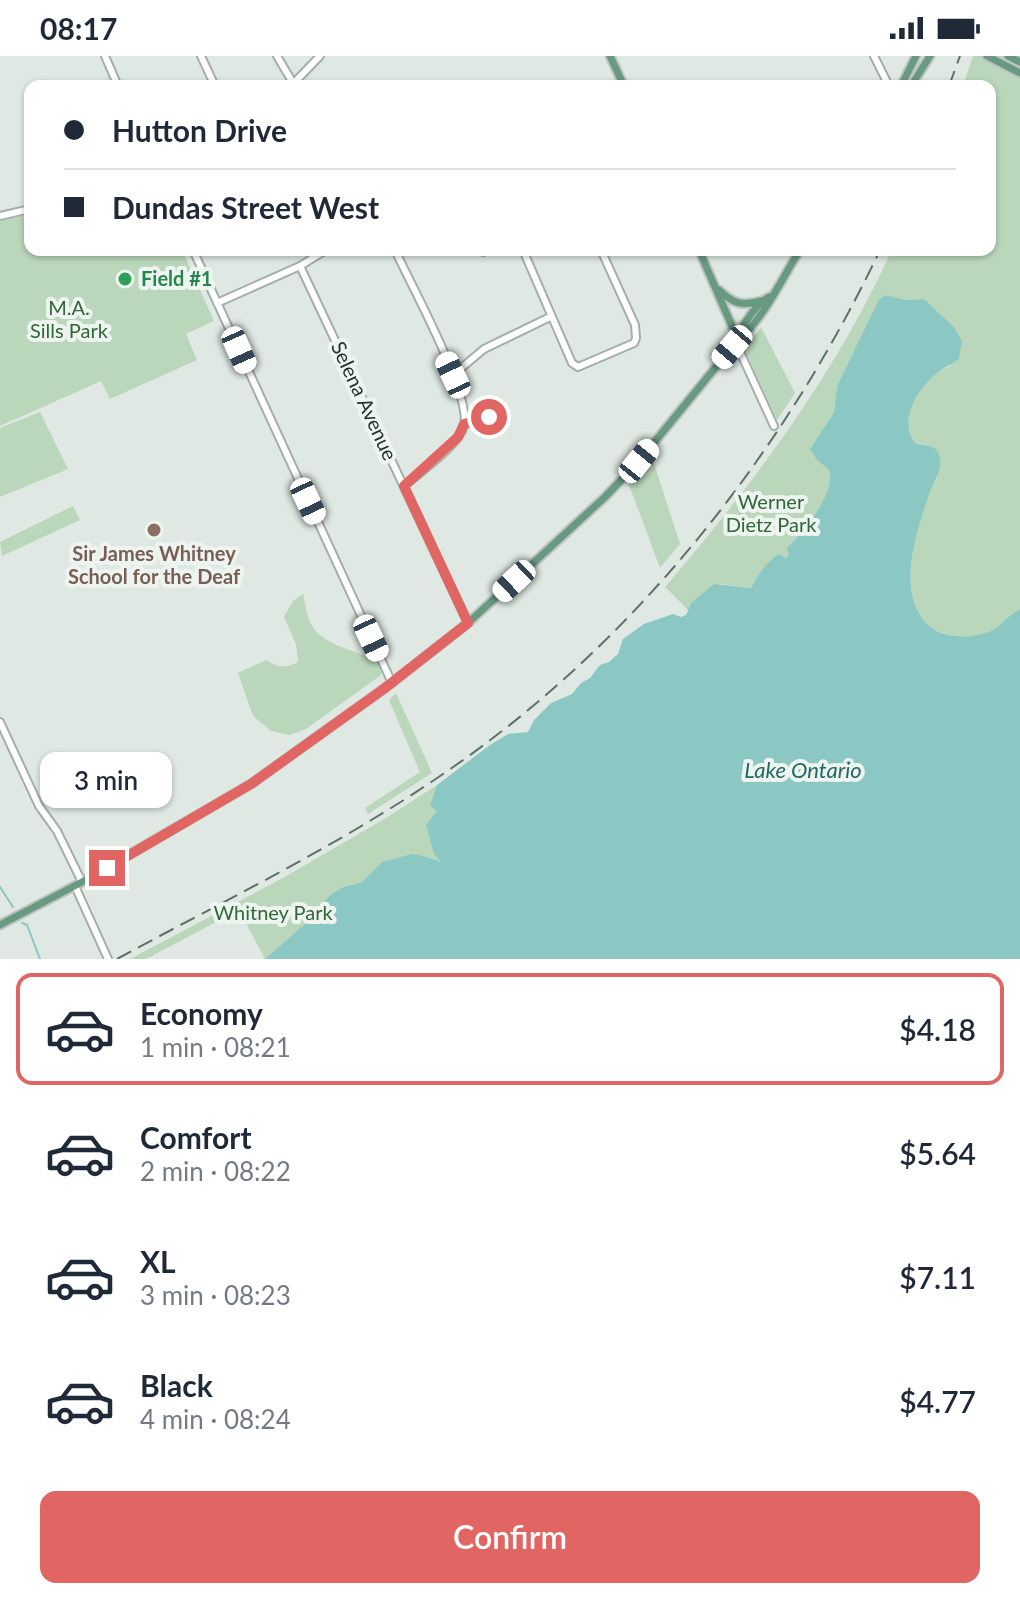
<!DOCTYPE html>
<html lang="en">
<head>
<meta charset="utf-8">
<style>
	:root { --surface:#fff; --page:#f6f6f7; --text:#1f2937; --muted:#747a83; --line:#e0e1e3; --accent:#e16563 }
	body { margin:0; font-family:Lato,sans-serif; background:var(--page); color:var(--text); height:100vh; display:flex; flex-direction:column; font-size:30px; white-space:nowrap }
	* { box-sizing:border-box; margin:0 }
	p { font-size:26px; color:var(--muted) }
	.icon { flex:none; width:44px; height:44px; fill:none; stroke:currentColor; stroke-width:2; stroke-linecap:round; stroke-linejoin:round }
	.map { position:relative; height:903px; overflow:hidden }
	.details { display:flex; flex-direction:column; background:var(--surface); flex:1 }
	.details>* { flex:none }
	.banner { position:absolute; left:24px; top:24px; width:972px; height:176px; border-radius:16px; box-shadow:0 2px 6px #0004; display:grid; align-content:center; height:176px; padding:0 40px; background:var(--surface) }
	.end { position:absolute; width:36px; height:36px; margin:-18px; border:10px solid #e16563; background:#fff; box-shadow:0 0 0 4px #fff }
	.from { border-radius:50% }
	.bubble { position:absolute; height:56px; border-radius:16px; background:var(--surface); box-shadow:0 2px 6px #0004; font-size:26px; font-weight:600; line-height:56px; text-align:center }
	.car { position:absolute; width:24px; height:48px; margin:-24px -12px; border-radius:10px; box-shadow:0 0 6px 2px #0007; background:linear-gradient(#fff 24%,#345 0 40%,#fff 0 76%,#345 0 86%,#fff 0) }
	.banner b { display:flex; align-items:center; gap:28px; height:76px; font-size:30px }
	.banner b+b { border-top:2px solid var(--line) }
	.banner i { width:20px; height:20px; background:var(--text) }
	ul { padding:14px 0 0; list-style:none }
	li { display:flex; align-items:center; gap:24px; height:112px; margin:0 16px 12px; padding:0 24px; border:4px solid transparent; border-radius:16px }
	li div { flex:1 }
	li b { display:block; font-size:30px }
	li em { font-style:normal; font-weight:600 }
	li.current { border-color:var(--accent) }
	li>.icon { width:72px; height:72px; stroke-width:1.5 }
	.button { display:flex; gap:16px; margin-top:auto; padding:16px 40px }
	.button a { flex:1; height:92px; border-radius:16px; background:var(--accent); color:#fff; font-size:32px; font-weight:600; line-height:92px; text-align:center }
	.status { display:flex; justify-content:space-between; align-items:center; height:56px; padding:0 40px; background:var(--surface); direction:ltr }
	.status svg { height:22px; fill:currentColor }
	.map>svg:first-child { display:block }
	.green { fill:#bad7bb }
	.water { fill:#8cc8c3 }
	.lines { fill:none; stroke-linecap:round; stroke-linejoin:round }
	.stream { stroke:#8cc8c3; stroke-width:2 }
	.minor-casing { stroke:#a3afa8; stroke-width:10 }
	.major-casing { stroke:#bdc3c0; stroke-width:11 }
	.minor { stroke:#fff; stroke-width:6 }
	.major { stroke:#689981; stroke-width:7 }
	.rail { stroke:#5c7267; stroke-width:2; stroke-dasharray:16 8; stroke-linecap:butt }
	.route { stroke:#e16563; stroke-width:10 }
	.leisure-dot { fill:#2e9e5b; stroke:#eef5f0; stroke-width:3 }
	.education-dot { fill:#8d6e63; stroke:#eef5f0; stroke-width:3 }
	.labels { text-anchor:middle; stroke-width:8; stroke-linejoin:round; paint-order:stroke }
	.leisure-label { font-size:20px; font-weight:bold; fill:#27864d; stroke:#eef5f0; text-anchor:start }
	.park-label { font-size:20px; fill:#316839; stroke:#eef5f0 }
	.street-label { font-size:20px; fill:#22362c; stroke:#eef5f0 }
	.education-label { font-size:20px; font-weight:bold; fill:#785e54; stroke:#eef5f0 }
	.water-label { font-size:22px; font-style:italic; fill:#236a66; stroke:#eef5f0 }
</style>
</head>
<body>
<div class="status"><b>08:17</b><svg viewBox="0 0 49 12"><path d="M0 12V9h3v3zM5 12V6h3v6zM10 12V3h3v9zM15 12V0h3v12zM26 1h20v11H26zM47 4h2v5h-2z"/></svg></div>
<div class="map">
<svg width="1020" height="903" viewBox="0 0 1020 903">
	<rect width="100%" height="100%" fill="#dfe8e2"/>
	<path class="green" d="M973,0H1020V553C1009,559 1005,566 996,572C978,585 942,583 927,568C896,535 916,474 929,437C932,430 939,422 938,415C938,407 935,398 933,391L914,386C897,360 923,319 950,310L954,271L924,243L906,244L886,239L879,243L837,330L834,356L811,391L817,404L829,414C837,440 805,473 788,491L789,498L786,502H773L754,525L751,532L720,528L691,547L688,554L665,531C753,429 836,317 892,194H990V30H963Z
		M30,158V194H182L214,265L186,278L197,304L110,343L101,325L0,370V165Z
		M761,271L795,337L777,364L744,292Z
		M40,356L68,413L0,441V372Z
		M653,404L680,488L660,512L629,429Z
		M73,450L80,464L2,500L0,486Z
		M303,538C305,547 307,560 311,568C324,593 361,592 381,610V619L306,673L290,679L271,675L253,660L238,617L266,604C277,612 287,612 298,606L296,588L284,561L293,545Z
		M396,637L432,717L368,758L365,752L420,716L389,644Z
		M437,729L430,749L438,755L441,807L420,799L411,798L382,806L362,826L343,831L330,839L308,865L265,903L239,854L146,903H130L283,822L386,762Z"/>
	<path class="water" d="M886,239L906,244L924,243L954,271L962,285L959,303C951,309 944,311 937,317C918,332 899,362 914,386C923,391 936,387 939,399C944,413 933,426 929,439C916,476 896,535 927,568C942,584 978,584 996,572C1005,565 1008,560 1020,553V903H265L308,865L330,839L343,831L362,826L382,806L411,798L420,799L441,806L434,798L426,769L437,755L430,749L437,729L490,689L508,678L528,676L534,664L551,647L572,638L581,627L590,622L600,609L609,606L618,598L623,583L644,568L673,558L681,561L686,559L691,547L714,528L751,532C756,521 767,505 779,498L786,502L789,498L787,492C804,475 836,438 829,414L817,404L810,393L834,356L837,330L879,243Z"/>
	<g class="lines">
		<path class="stream" d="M0,831L13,851
			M22,867L27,869L40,903"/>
		<defs>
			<path id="minor" d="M105,0L118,30
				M201,0L215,30
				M277,0L293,27
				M874,0L889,30
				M291,30L320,0
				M0,160L30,153
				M193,194L392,627
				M395,194C410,227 472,339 464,370C458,390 420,416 404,430
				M523,194L572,307L578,311L634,287L636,282L635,269L601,194
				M483,196L487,194
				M300,210L468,567
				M217,247L300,210L326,194
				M738,284L741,298L774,370
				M453,319L484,293L550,261
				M464,368L489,361
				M0,666L39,750L57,775L82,826
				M75,830L108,903"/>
			<path id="major" d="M610,0L624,30
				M987,0L1020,17
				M1008,0L1020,6
				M901,30L916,0
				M911,30L930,0
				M699,194L738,284
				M719,234C733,248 742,250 761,245
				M738,282C743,268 756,248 769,241
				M0,869L82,826L251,728L385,632L468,567L605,441L639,405L738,284C763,264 782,222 800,194"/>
		</defs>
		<use href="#minor" class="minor-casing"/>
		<use href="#major" class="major-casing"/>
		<use href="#minor" class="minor"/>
		<use href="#major" class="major"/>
		<path class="rail" d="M949,30L960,0
			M117,903C227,843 340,789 443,718C633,589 782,400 880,194"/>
	</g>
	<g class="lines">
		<path class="route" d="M107,812L251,728L385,632L468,567L404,430L458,381L464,368L489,361"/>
	</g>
	<circle class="leisure-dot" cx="125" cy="223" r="8"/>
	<circle class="education-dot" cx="154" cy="474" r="8"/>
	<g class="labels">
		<g class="leisure-label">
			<text x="141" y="230">Field #1</text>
		</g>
		<g class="park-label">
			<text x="69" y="259">M.A.<tspan x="69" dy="23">Sills Park</tspan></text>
			<text x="771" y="453">Werner<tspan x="771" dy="23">Dietz Park</tspan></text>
			<text x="273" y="864">Whitney Park</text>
		</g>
		<g class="street-label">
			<text transform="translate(364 345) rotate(65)" y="7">Selena Avenue</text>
		</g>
		<g class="education-label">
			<text x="154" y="505">Sir James Whitney<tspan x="154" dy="23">School for the Deaf</tspan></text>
		</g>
		<g class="water-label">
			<text x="803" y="722">Lake Ontario</text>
		</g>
	</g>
</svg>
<i class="end from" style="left:489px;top:361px"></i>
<i class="end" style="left:107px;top:812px"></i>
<div class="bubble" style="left:40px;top:696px;width:132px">3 min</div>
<i class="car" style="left:732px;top:291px;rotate:220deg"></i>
<i class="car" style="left:239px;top:294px;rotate:156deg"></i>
<i class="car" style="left:453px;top:319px;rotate:335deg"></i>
<i class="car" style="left:639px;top:405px;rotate:39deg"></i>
<i class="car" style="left:308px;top:445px;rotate:155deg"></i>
<i class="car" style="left:514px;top:525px;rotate:227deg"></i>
<i class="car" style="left:371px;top:582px;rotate:155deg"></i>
<div class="banner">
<b><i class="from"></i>Hutton Drive</b>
<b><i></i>Dundas Street West</b>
</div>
</div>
<section class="details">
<ul>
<li class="current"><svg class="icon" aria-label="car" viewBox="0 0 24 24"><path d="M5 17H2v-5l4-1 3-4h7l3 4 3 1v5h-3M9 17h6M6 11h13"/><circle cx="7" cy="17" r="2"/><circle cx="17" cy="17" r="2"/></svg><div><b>Economy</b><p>1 min · 08:21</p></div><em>$4.18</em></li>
<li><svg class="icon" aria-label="car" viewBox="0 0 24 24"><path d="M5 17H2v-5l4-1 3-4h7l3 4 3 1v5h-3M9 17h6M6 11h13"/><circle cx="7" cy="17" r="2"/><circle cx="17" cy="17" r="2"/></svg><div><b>Comfort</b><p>2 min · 08:22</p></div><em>$5.64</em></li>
<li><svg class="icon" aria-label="car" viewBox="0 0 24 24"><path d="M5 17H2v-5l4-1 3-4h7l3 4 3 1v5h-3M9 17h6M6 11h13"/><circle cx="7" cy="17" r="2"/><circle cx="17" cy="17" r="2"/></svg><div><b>XL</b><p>3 min · 08:23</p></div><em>$7.11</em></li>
<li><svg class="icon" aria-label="car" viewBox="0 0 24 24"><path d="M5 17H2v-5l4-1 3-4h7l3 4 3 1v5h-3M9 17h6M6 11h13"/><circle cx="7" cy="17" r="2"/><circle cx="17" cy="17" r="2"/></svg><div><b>Black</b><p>4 min · 08:24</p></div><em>$4.77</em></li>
</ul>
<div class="button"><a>Confirm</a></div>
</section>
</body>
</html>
